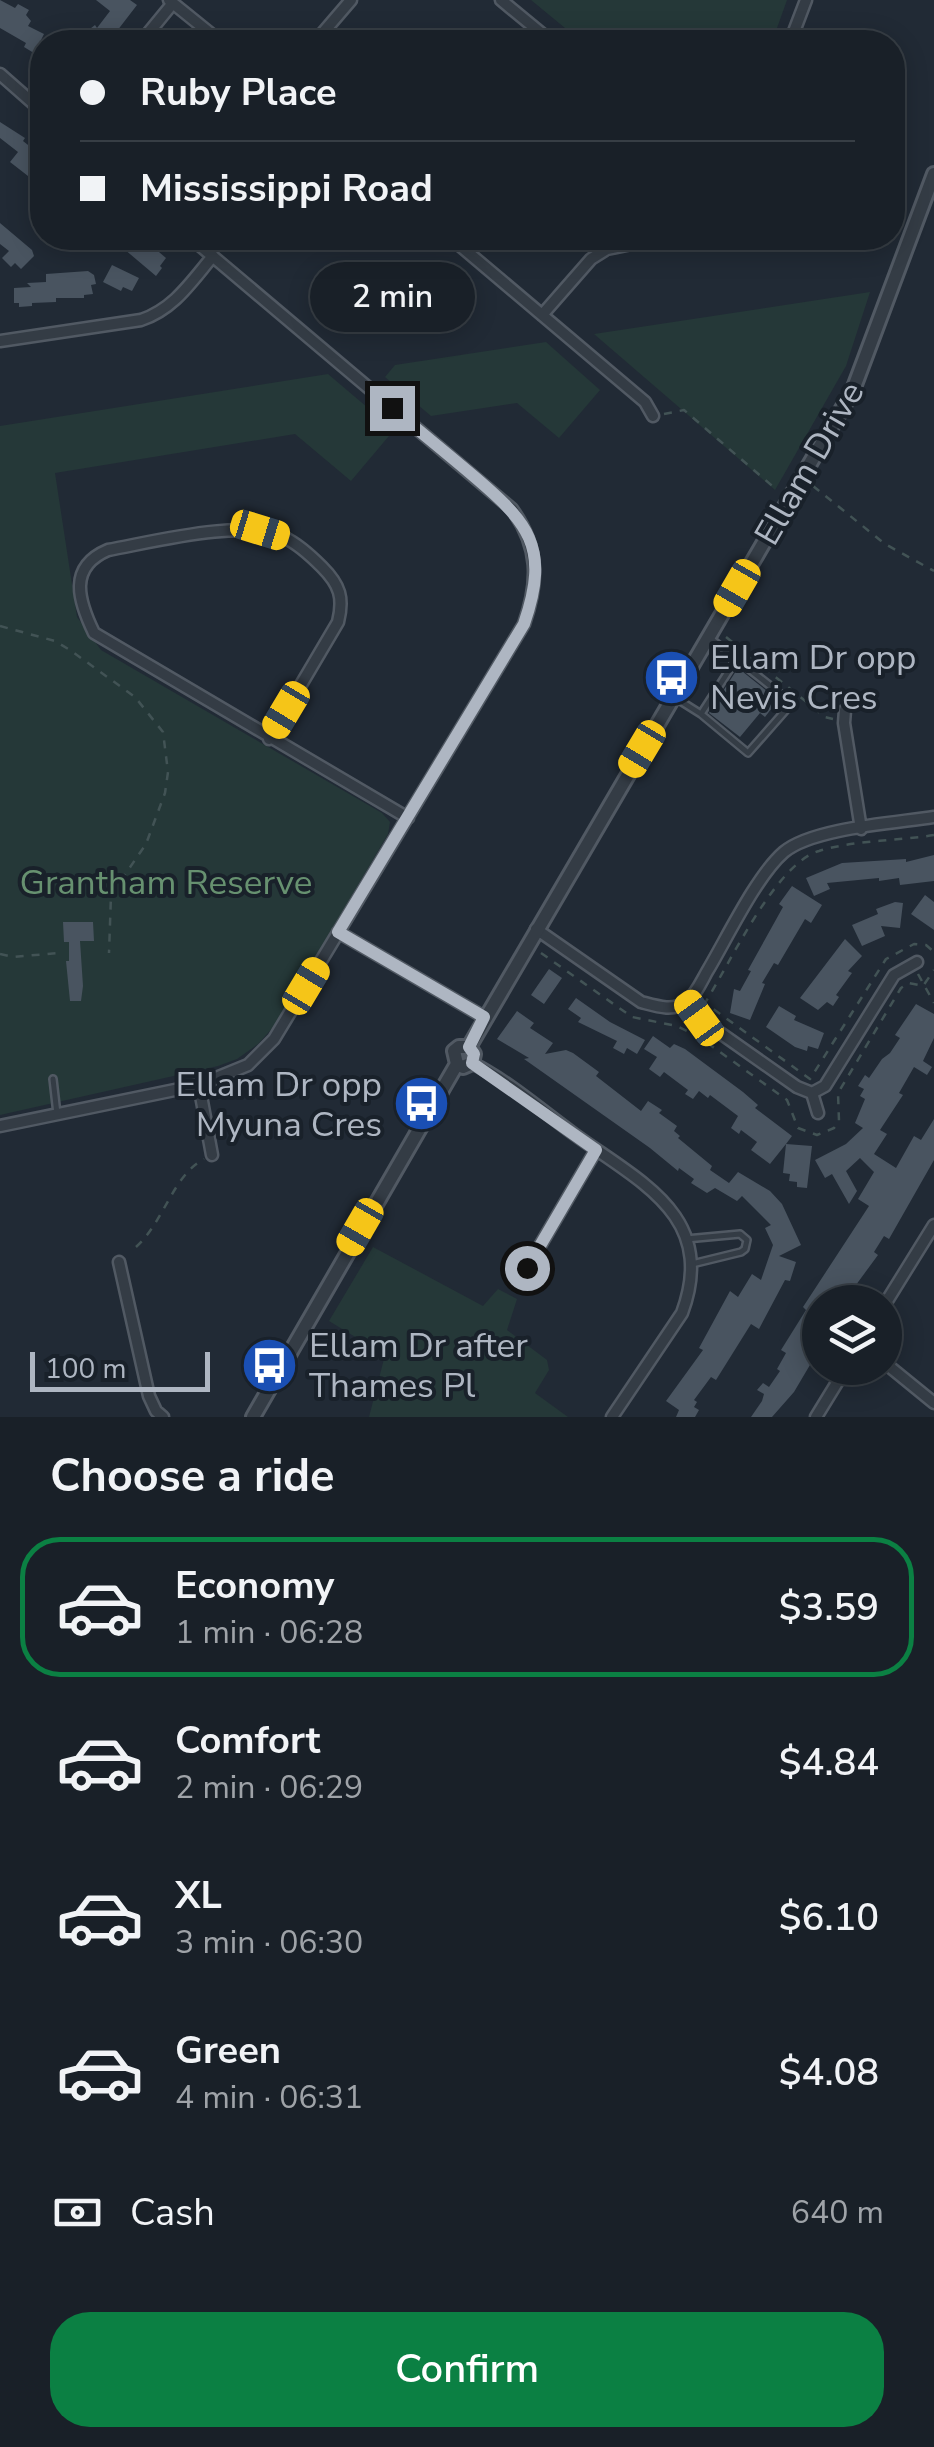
<!DOCTYPE html>
<html lang="en">
<head>
<meta charset="utf-8">
<style>
	:root { --surface:#192028; --page:#222830; --text:#f1f3f6; --muted:#9fa3a8; --line:#373e45; --accent:#0b8043 }
	body { margin:0; font-family:"Nunito Sans",sans-serif; background:var(--page); color:var(--text); height:100vh; display:flex; flex-direction:column; font-size:38px; white-space:nowrap }
	* { box-sizing:border-box; margin:0 }
	p { font-size:32px; color:var(--muted) }
	.icon { flex:none; width:55px; height:55px; fill:none; stroke:currentColor; stroke-width:2; stroke-linecap:round; stroke-linejoin:round }
	.map { position:relative; height:1417px; overflow:hidden }
	.details { display:flex; flex-direction:column; background:var(--surface); flex:1 }
	.details>* { flex:none }
	.hud { position:absolute; left:30px; top:30px; width:875px; height:220px; border-radius:40px; box-shadow:0 5px 25px #0003,0 0 0 2px var(--line); display:grid; align-content:center; height:220px; padding:0 50px; background:var(--surface) }
	.tools { position:absolute; left:802px; top:1285px; display:grid; gap:20px }
	.tools a { display:grid; place-items:center; width:100px; height:100px; border-radius:50%; background:var(--surface); box-shadow:0 5px 25px #0003,0 0 0 2px var(--line); font-size:50px }
	.scale { position:absolute; left:30px; bottom:25px; width:180px; box-sizing:border-box; padding-left:10px; border:5px solid #aeb6c2; border-top:0; font-size:28px; line-height:35px; white-space:nowrap; color:#aeb6c2; -webkit-text-stroke:8px #19212a; paint-order:stroke }
	.end { position:absolute; width:45px; height:45px; margin:-22px; border:12px solid #aeb6c2; background:#111; box-shadow:0 0 0 5px #111 }
	.from { border-radius:50% }
	.bubble { position:absolute; height:70px; border-radius:35px; background:var(--surface); box-shadow:0 5px 25px #0003,0 0 0 2px var(--line); font-size:32px; font-weight:600; line-height:70px; text-align:center }
	.car { position:absolute; width:30px; height:60px; margin:-30px -15px; border-radius:12px; box-shadow:0 0 8px 2px #0007; background:linear-gradient(#f5c518 24%,#345 0 40%,#f5c518 0 76%,#345 0 86%,#f5c518 0) }
	.hud b { display:flex; align-items:center; gap:35px; height:95px; font-size:38px }
	.hud b+b { border-top:2px solid var(--line) }
	.hud i { width:25px; height:25px; background:var(--text) }
	ul { padding:0; list-style:none }
	li { display:flex; align-items:center; gap:30px; height:140px; margin:0 20px 15px; padding:0 30px; border:5px solid transparent; border-radius:40px }
	li div { flex:1 }
	li b { display:block; font-size:38px }
	li em { font-style:normal; font-weight:600 }
	li.selected { border-color:var(--accent) }
	li>.icon { width:90px; height:90px; stroke-width:1.5 }
	h2 { padding:0 50px; font-size:45px; line-height:120px }
	.pay { display:flex; align-items:center; gap:25px; height:110px; padding:0 50px; font-size:38px }
	.pay p { margin-inline-start:auto }
	.cta { display:flex; gap:20px; margin-top:auto; padding:20px 50px }
	.cta a { flex:1; height:115px; border-radius:40px; background:var(--accent); color:#fff; font-size:40px; font-weight:600; line-height:115px; text-align:center }
	.map>svg:first-child { display:block }
	.green { fill:#253838 }
	.building { fill:#495460 }
	.lines { fill:none; stroke-linecap:round; stroke-linejoin:round }
	.service-casing { stroke:#515963; stroke-width:10 }
	.minor-casing { stroke:#515963; stroke-width:15 }
	.tertiary-casing { stroke:#515963; stroke-width:18 }
	.path { stroke:#425355; stroke-width:2.5; stroke-dasharray:8 8; stroke-linecap:butt }
	.service { stroke:#343c45; stroke-width:5 }
	.minor { stroke:#343c45; stroke-width:10 }
	.tertiary { stroke:#343c45; stroke-width:12 }
	.route { stroke:#aeb6c2; stroke-width:12 }
	.labels { text-anchor:middle; stroke-width:8; stroke-linejoin:round; paint-order:stroke }
	.street-label { font-size:35px; fill:#aeb6c2; stroke:#19212a }
	.poi-label { font-size:35px; fill:#aeb6c2; stroke:#19212a; text-anchor:start }
	.park-label { font-size:35px; fill:#679170; stroke:#19212a }
</style>
</head>
<body>
<div class="map">
<svg width="934" height="1417" viewBox="0 0 934 1417">
	<rect width="100%" height="100%" fill="#212a35"/>
	<path class="green" d="M531,0H787L772,42H582Z
		M870,292L846,366L775,490L594,334Z
		M546,342L600,390L559,438L517,403L431,416L385,377L395,365Z
		M328,374L394,430L351,481L295,434L55,473L77,617L101,650L382,813L390,822L388,834L277,1023L258,1044L237,1059L218,1066L0,1115V426Z
		M373,1247L483,1306L498,1289L517,1299L507,1330L547,1360L549,1370L535,1393L568,1417H369L385,1355L329,1321Z"/>
	<path class="building" d="M0,0L15,8L18,4L29,10L26,15L31,21L28,26L44,34L41,40L42,58L24,47L26,43L0,28Z
		M96,0H130L137,5L117,31L114,28L96,42H73L95,25L97,28L110,11Z
		M0,122L25,138L23,141L42,156V181L31,172L28,176L10,162L18,152L0,138Z
		M0,223L32,250L34,256L21,269L15,263L11,267L2,258L9,251L0,244Z
		M111,238H134L140,245L145,240L166,258L160,266L162,268L156,276Z
		M112,265L139,278L132,291L123,287L121,291L103,282Z
		M88,271L94,275L96,284L91,285L93,294L84,295V298H56V302L32,303V306L19,307V303H14V288L31,287L27,283L46,282V274Z
		M738,668L778,700L765,717L760,713L740,737L709,713Z
		M934,855V881L900,885L899,878L879,881V878L827,883L830,889L814,896L806,878L842,863L906,859V862Z
		M792,886L822,905L811,923L805,919L778,965L774,963L762,983L765,984L750,1020L730,1013L734,989L740,991L751,971L748,970L783,907L779,904Z
		M925,895L934,902V930L911,914Z
		M895,902L903,903L900,928L881,926L885,936L862,946L852,925L878,914L876,909Z
		M63,922H93L94,941H80L83,986L81,1001H70L66,961H69V942H64Z
		M845,939L862,956L848,971L852,973L836,995L839,997L833,1006L827,1002L818,1010L800,998Z
		M549,969L562,978L544,1004L531,995Z
		M576,998L610,1022L645,1040L637,1054L627,1048L624,1054L613,1048L617,1041L578,1022L581,1018L568,1009Z
		M916,1004L934,1014V1038L923,1061L932,1067L927,1075L914,1067L899,1093L903,1095L880,1130L887,1134L874,1154L896,1168L914,1136L921,1140L934,1119V1160L889,1239L884,1236L874,1252L878,1255L853,1289L857,1292L849,1302H820V1348L794,1392L772,1417H751L762,1401L764,1394L757,1390L763,1383L769,1387L780,1371L777,1369L786,1353L781,1350L806,1310L803,1307L869,1206L858,1199L874,1172L860,1158L846,1171L857,1191L849,1204L832,1174L825,1178L815,1160L846,1144L863,1128L855,1123L865,1099L860,1096L864,1089L858,1086L865,1075L869,1078L882,1059L890,1053L900,1038L895,1035Z
		M779,1006L796,1016L794,1020L824,1033L818,1049L808,1046L807,1051L795,1047L766,1027Z
		M517,1011L534,1023L530,1028L553,1043L545,1054L566,1050L573,1053L599,1072L596,1076L641,1111L648,1101L662,1110L659,1113L677,1126L674,1131L680,1136L678,1138L712,1166L710,1170L729,1183L738,1172L770,1191L782,1204L801,1245L779,1256L796,1262L790,1281L785,1280L759,1329L751,1324L716,1380L711,1377L694,1400L697,1402L694,1407L699,1410L695,1417H676L679,1410L666,1401L703,1350L699,1348L730,1291L738,1297L752,1274L761,1280L773,1245L765,1228L771,1225L742,1196L737,1201L715,1188L707,1193L691,1183L694,1179L679,1168L678,1171L650,1148L524,1059L529,1058L497,1039Z
		M653,1036L670,1048L674,1044L685,1049L743,1092L758,1105L755,1108L792,1136L786,1144L812,1146L807,1188L797,1187V1182L789,1181L790,1174L783,1173L786,1144L770,1164L751,1150L757,1142L741,1130L739,1134L731,1128L738,1116L710,1095L708,1098L699,1091L693,1099L685,1094L688,1090L664,1072L660,1077L649,1069L657,1057L644,1049Z"/>
	<g class="lines">
		<defs>
			<path id="service" d="M674,697L701,714L748,753L792,703L711,639
				M701,714L737,658
				M53,1079L57,1114
				M686,1239L740,1234L747,1240L745,1249L741,1252L692,1264"/>
			<path id="minor" d="M169,0L221,42
				M501,0L552,42
				M141,42L173,3
				M315,42L351,0
				M790,42L806,0
				M0,74L42,111
				M451,238L645,402L653,416
				M542,315L591,259L607,249L661,238
				M0,341L141,320C174,309 191,282 213,256
				M845,710L844,723L861,829
				M269,739L338,622C344,598 340,585 322,567C312,557 298,544 285,538C244,518 153,542 108,550C68,567 78,600 94,633L408,818
				M536,929L641,1002C656,1006 673,1012 686,1002C696,995 702,980 708,970C727,938 757,875 784,852C813,828 895,823 934,817
				M338,932L484,1017
				M687,1001L699,1018L797,1087L812,1093L818,1113
				M472,1063C508,1081 541,1110 574,1134C640,1182 718,1216 682,1313L612,1417
				M199,1085L212,1155
				M812,1093L825,1086L894,975L917,962
				M0,1126L199,1085L248,1065L274,1039L524,624C539,581 539,547 512,509L191,238
				M119,1262L149,1396L156,1411L163,1417
				M527,1268L596,1150
				M885,1304L934,1225
				M885,1363L934,1403
				M816,1417L846,1368"/>
			<path id="tertiary" d="M469,1047L853,390L934,174
				M457,1064L463,1067L472,1063L474,1054L469,1047
				M457,1064L454,1051L459,1047H469
				M253,1417L457,1064"/>
		</defs>
		<use href="#service" class="service-casing"/>
		<use href="#minor" class="minor-casing"/>
		<use href="#tertiary" class="tertiary-casing"/>
		<path class="path" d="M664,414L684,410L777,490
			M813,486L885,544L934,571
			M0,626L55,641L70,650L135,697L163,732L168,772L165,793L146,844L111,895L109,953
			M726,637L825,717L833,719
			M934,835C897,841 855,840 819,851C776,863 729,965 705,1003L810,1079L886,959L914,944L926,945L934,952
			M541,953L632,1017L677,1026L699,1037L787,1100L798,1128L817,1135L834,1128L839,1121L838,1093L901,988L909,983L923,986L934,970
			M0,954L13,957L58,953V958
			M918,974L934,1003
			M136,1247C164,1222 173,1175 204,1159"/>
		<use href="#service" class="service"/>
		<use href="#minor" class="minor"/>
		<use href="#tertiary" class="tertiary"/>
	</g>
	<g class="lines">
		<path class="route" d="M392,408C418,430 444,451 470,473C528,522 551,546 524,624L338,932L484,1017L469,1047L474,1054L472,1063L596,1150L527,1268"/>
	</g>
	<defs>
		<symbol id="bus-disc" viewBox="-11 -11 22 22"><circle r="9.5" fill="#1a4fb4" stroke="#19212a"/><path d="M-5-6H5V4H4V6H2V4H-2V6H-4V4H-5ZM-3.5-4V0h7V-4ZM-3.5 1.2v1.5H-2V1.2ZM2 1.2v1.5H3.5V1.2Z" fill="#fff"/></symbol>
	</defs>
	<g fill-rule="evenodd">
		<use href="#bus-disc" x="640" y="646" width="63" height="63"/>
		<use href="#bus-disc" x="390" y="1072" width="63" height="63"/>
		<use href="#bus-disc" x="238" y="1334" width="63" height="63"/>
	</g>
	<g class="labels">
		<g class="street-label">
			<text transform="translate(809 463) rotate(-60)" y="12">Ellam Drive</text>
		</g>
		<g class="poi-label">
			<text x="710" y="669">Ellam Dr opp<tspan x="710" dy="40">Nevis Cres</tspan></text>
			<text x="382" y="1096" text-anchor="end">Ellam Dr opp<tspan x="382" dy="40">Myuna Cres</tspan></text>
			<text x="309" y="1357">Ellam Dr after<tspan x="309" dy="40">Thames Pl</tspan></text>
		</g>
		<g class="park-label">
			<text x="166" y="894">Grantham Reserve</text>
		</g>
	</g>
</svg>
<div class="tools">
<a><svg class="icon" aria-label="layers" viewBox="0 0 24 24"><path d="M12 4l9 5-9 5-9-5zM3 14l9 5 9-5"/></svg></a>
</div>
<div class="scale">100 m</div>
<i class="end from" style="left:527px;top:1268px"></i>
<i class="end" style="left:392px;top:408px"></i>
<div class="bubble" style="left:310px;top:262px;width:165px">2 min</div>
<i class="car" style="left:260px;top:530px;rotate:107deg"></i>
<i class="car" style="left:737px;top:588px;rotate:210deg"></i>
<i class="car" style="left:286px;top:710px;rotate:211deg"></i>
<i class="car" style="left:642px;top:749px;rotate:211deg"></i>
<i class="car" style="left:306px;top:986px;rotate:31deg"></i>
<i class="car" style="left:699px;top:1018px;rotate:324deg"></i>
<i class="car" style="left:360px;top:1227px;rotate:210deg"></i>
<div class="hud">
<b><i class="from"></i>Ruby Place</b>
<b><i></i>Mississippi Road</b>
</div>
</div>
<section class="details">
<h2>Choose a ride</h2>
<ul>
<li class="selected"><svg class="icon" aria-label="car" viewBox="0 0 24 24"><path d="M5 17H2v-5l4-1 3-4h7l3 4 3 1v5h-3M9 17h6M6 11h13"/><circle cx="7" cy="17" r="2"/><circle cx="17" cy="17" r="2"/></svg><div><b>Economy</b><p>1 min · 06:28</p></div><em>$3.59</em></li>
<li><svg class="icon" aria-label="car" viewBox="0 0 24 24"><path d="M5 17H2v-5l4-1 3-4h7l3 4 3 1v5h-3M9 17h6M6 11h13"/><circle cx="7" cy="17" r="2"/><circle cx="17" cy="17" r="2"/></svg><div><b>Comfort</b><p>2 min · 06:29</p></div><em>$4.84</em></li>
<li><svg class="icon" aria-label="car" viewBox="0 0 24 24"><path d="M5 17H2v-5l4-1 3-4h7l3 4 3 1v5h-3M9 17h6M6 11h13"/><circle cx="7" cy="17" r="2"/><circle cx="17" cy="17" r="2"/></svg><div><b>XL</b><p>3 min · 06:30</p></div><em>$6.10</em></li>
<li><svg class="icon" aria-label="car" viewBox="0 0 24 24"><path d="M5 17H2v-5l4-1 3-4h7l3 4 3 1v5h-3M9 17h6M6 11h13"/><circle cx="7" cy="17" r="2"/><circle cx="17" cy="17" r="2"/></svg><div><b>Green</b><p>4 min · 06:31</p></div><em>$4.08</em></li>
</ul>
<div class="pay"><svg class="icon" aria-label="cash" viewBox="0 0 24 24"><path d="M3 7h18v10H3z"/><circle cx="12" cy="12" r="2"/></svg>Cash<p>640 m</p></div>
<div class="cta"><a>Confirm</a></div>
</section>
</body>
</html>
